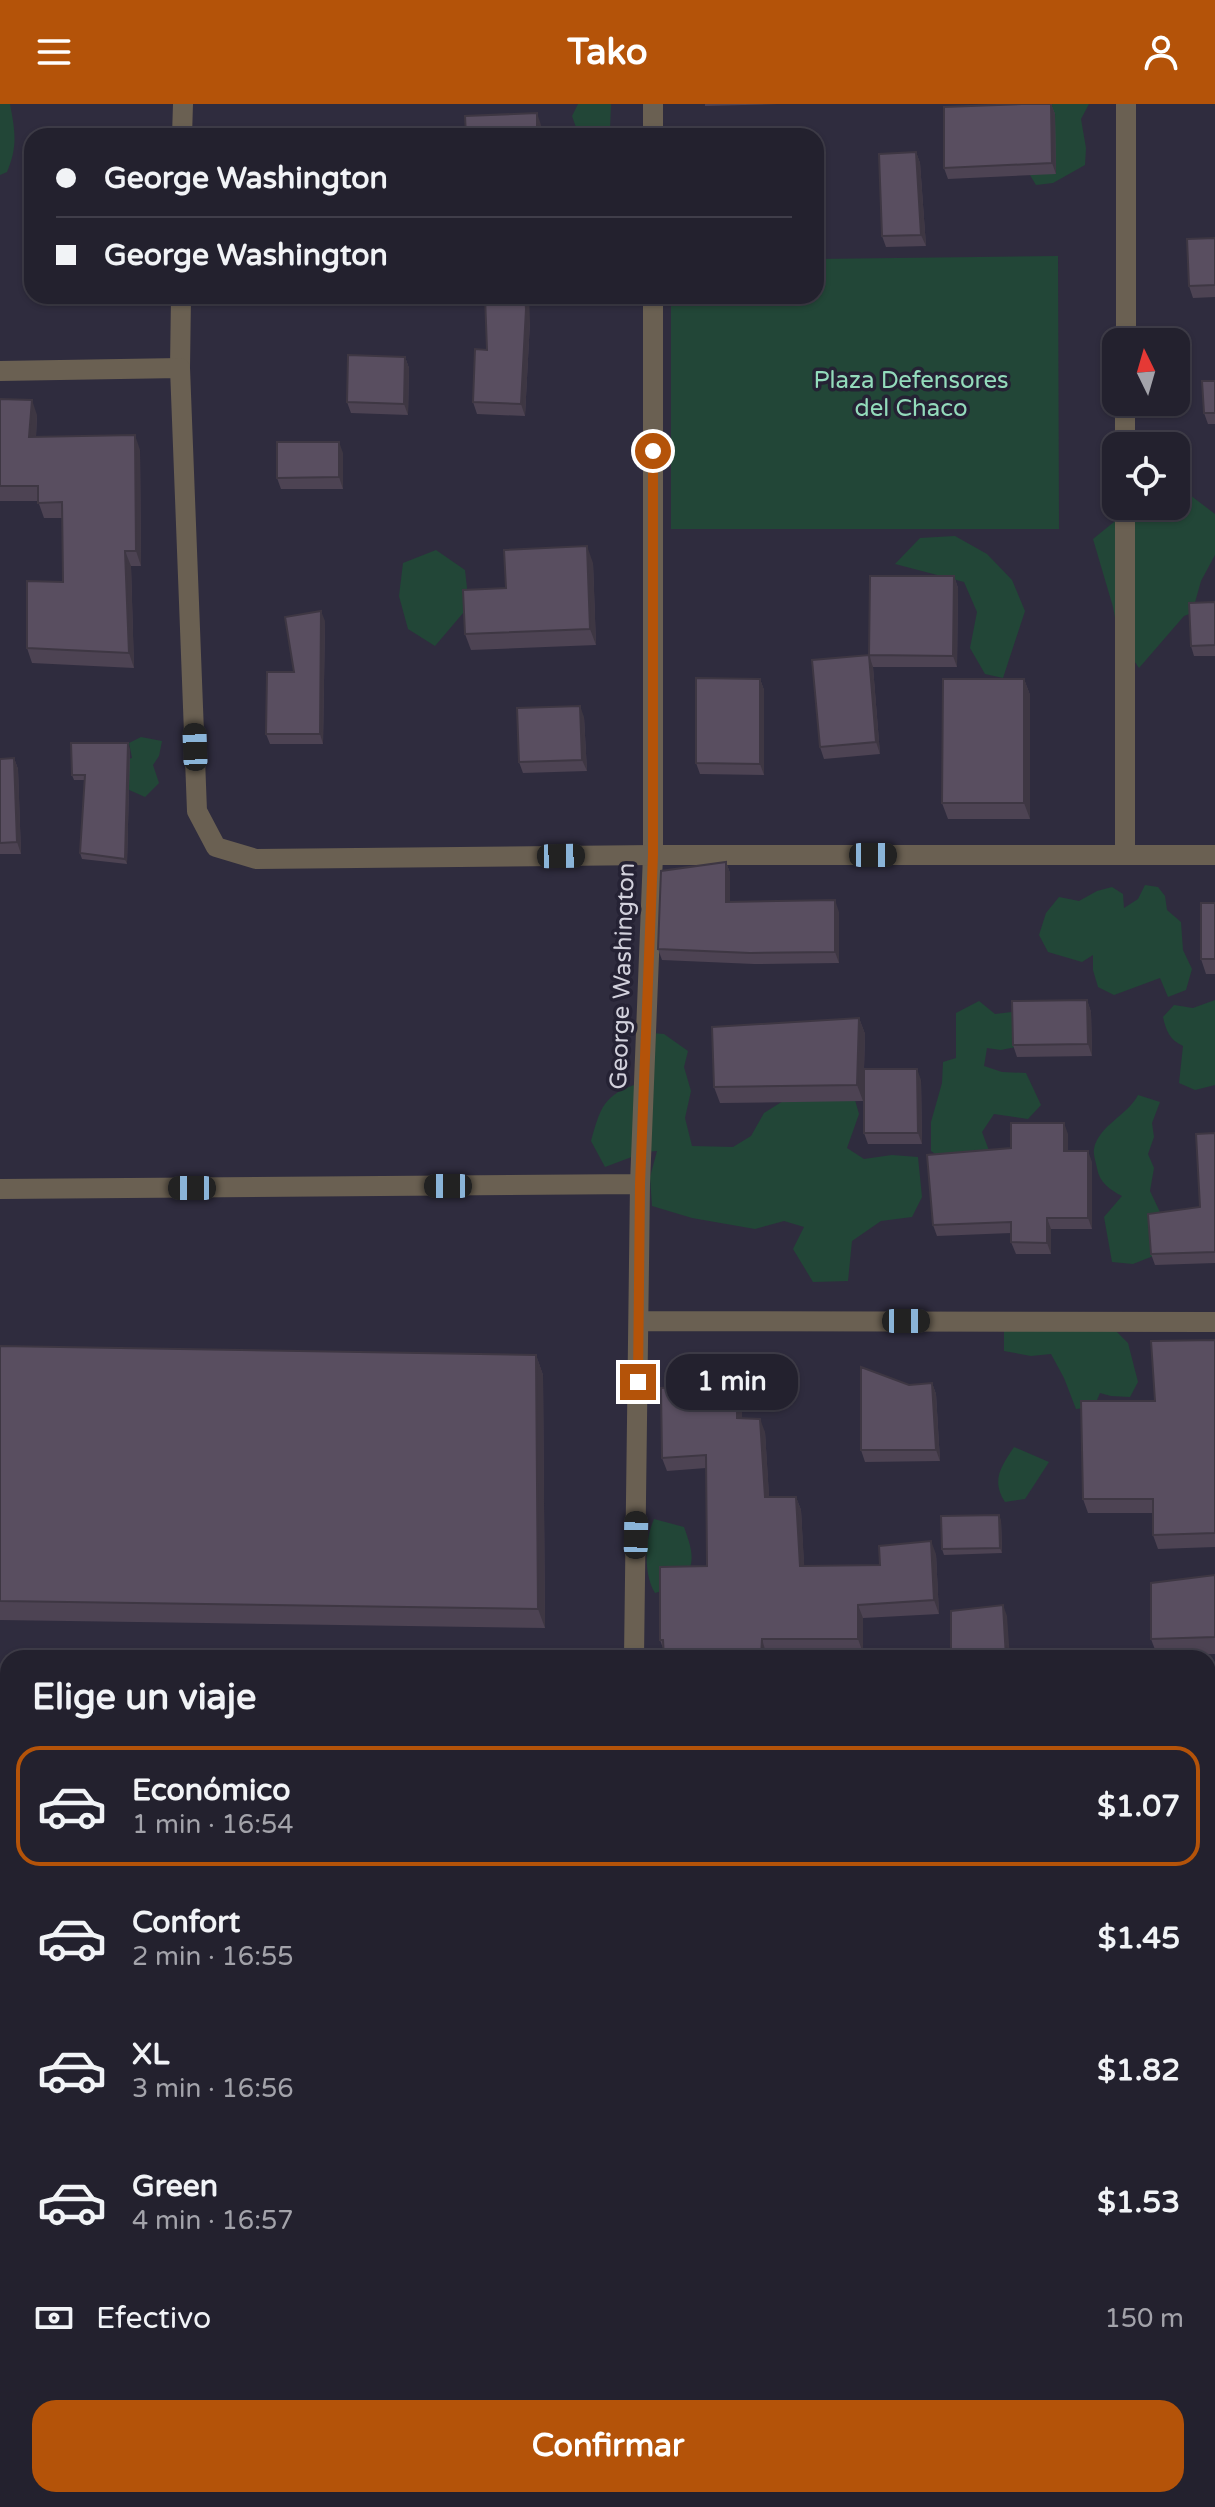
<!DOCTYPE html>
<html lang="es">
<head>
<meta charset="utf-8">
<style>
	:root { --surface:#23212e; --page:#2b2936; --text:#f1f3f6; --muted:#a3a3aa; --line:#403e4a; --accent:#b45309 }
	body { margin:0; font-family:"Varela Round",sans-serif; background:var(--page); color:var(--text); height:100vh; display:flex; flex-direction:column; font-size:30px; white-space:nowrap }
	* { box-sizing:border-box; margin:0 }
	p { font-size:26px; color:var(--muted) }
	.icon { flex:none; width:44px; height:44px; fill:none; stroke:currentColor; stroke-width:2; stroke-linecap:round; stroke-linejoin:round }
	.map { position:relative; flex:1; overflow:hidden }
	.side { position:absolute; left:0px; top:1546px; width:1216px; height:858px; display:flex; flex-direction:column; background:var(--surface); border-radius:24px 24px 0 0; box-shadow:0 2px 6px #0004,0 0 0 2px var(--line) }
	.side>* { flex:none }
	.guide { position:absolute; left:24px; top:24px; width:800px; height:176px; border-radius:24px; box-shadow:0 2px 6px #0004,0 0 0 2px var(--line); display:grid; align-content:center; height:176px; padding:0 32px; background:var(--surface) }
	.needle { width:52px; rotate:355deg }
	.tools { position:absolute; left:1102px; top:224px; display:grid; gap:16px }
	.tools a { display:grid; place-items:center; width:88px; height:88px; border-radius:16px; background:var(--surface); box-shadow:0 2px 6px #0004,0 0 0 2px var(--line); font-size:40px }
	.end { position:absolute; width:36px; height:36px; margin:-18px; border:10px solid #b45309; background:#fff; box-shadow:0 0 0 4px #fff }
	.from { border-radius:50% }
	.bubble { position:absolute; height:56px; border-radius:24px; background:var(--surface); box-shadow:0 2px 6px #0004,0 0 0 2px var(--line); font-size:26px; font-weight:700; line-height:56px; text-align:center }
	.car { position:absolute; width:24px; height:48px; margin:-24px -12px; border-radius:10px; box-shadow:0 0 6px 2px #0007; background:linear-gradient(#222 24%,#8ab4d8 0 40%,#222 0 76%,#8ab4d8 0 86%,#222 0) }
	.guide b { display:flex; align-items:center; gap:28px; height:76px; font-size:30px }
	.guide b+b { border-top:2px solid var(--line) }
	.guide i { width:20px; height:20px; background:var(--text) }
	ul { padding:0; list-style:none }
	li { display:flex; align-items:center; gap:24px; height:120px; margin:0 16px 12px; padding:0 16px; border:4px solid transparent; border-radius:24px }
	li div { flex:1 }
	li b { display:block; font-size:30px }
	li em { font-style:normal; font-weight:700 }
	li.current { border-color:var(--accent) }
	li>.icon { width:72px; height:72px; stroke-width:1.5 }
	h2 { padding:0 32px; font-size:36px; line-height:96px }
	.pay { display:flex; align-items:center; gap:20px; height:88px; padding:0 32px; font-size:30px }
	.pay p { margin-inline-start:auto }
	.action { display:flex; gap:16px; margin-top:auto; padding:16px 32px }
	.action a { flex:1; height:92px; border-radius:24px; background:var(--accent); color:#fff; font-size:32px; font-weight:700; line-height:92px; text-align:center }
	header { display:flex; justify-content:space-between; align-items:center; height:104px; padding:0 32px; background:var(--accent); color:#fff; font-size:36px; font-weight:700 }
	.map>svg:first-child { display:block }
	.green { fill:#224637 }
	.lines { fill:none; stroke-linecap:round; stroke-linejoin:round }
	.service { stroke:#6a6052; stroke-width:20 }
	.minor { stroke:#6a6052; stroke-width:20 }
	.tertiary { stroke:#6a6052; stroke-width:20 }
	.wall { fill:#4d4353 }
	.shaded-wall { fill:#3e3743 }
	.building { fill:#594e60; stroke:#3e3743; stroke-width:2 }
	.route { stroke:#b45309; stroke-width:10 }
	.labels { text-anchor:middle; stroke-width:7; stroke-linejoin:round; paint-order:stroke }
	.park-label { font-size:24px; fill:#93dbbb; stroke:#252234 }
	.street-label { font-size:24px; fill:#d2d1dc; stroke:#252234 }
</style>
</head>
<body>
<header><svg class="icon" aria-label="menu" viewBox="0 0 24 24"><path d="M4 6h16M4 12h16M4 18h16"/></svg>Tako<svg class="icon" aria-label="person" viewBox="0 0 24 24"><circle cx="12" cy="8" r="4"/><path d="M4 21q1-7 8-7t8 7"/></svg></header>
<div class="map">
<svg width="1215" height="2403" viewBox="0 0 1215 2403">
	<rect width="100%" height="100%" fill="#2f2c3e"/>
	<path class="green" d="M0,0H10C15,27 18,42 7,68L0,71Z
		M578,0H611L610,26L603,32H579L572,12Z
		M1039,0H1089L1081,15L1086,44L1085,61L1053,79L1036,81L1027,66Z
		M1058,152L1059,425H671V192H816V155Z
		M1190,391L1215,410V451L1201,477L1192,509L1184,512L1139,564L1119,535L1113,503L1093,435L1120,413L1140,402H1176V393Z
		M955,432L987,450L1012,476L1025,507L1003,574L985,570L970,544L977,508L964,478L895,460L920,434Z
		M436,446L465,466L469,502L435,542L408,525L399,492L403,459Z
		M141,633L162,637L159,652L153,661L159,679L145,693L127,685L121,657L132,654L129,639Z
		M1145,781L1158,783L1165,792L1167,806L1181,818L1183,846L1192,865L1186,886L1168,893L1160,874L1114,891L1098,883L1093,866V851L1082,858L1048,848L1039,831L1046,809L1059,793L1079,797L1097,787L1112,783L1123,790L1124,804L1138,795Z
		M1215,896V981L1195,986L1179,979L1183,942C1170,936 1166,927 1163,913L1174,901L1193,904Z
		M979,897L995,910L1027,906L1030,940L1001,946L987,944L984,962L1002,968L1026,969L1041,1001L1028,1015L994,1010L982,1028L991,1052L942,1055L931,1047V1018L942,979L943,958L956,954V909Z
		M652,929L664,930L688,947L684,963L691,987L685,1014L692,1042L733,1043L751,1032L764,1009L799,987L853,989L859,1010L847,1044L864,1055L892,1051L918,1053L922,1093L912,1113L881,1117L852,1137L848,1177L813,1178L793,1145L804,1123L784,1117L755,1125L692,1114L652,1102L650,1073L657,1047L645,1048L605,1063L591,1037C602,997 606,990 645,977Z
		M1138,991L1160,998L1152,1019L1154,1033L1148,1050L1154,1064L1150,1087L1168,1125L1161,1149L1133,1160L1112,1158L1104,1113L1122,1092C1110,1086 1099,1078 1097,1064C1096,1059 1093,1050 1094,1045C1098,1022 1128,1011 1138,991Z
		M1004,1223L1113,1224L1128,1239L1138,1278L1130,1293L1111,1292L1100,1289L1094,1303L1076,1305L1064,1274L1051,1250L1031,1252L1004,1247Z
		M1014,1343L1049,1358L1025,1395L1005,1398C991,1376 1001,1363 1014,1343Z
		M654,1415L684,1423C693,1448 696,1458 682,1481L655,1489C643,1470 645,1435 654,1415Z
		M1212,2029H1215V2251L1208,2253V2037Z"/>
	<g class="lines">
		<path class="service" d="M0,1614H8"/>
		<path class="minor" d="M182,32L183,0
			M653,32V0
			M1126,238V0
			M180,264L181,192
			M1125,342V298
			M1125,751V402
			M0,1085L640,1080
			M639,1217L1215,1218
			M634,1554L640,1080L653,751V192
			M1208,1691H1215
			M0,2042H8
			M1208,2173H1215
			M630,2396V2403"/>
		<path class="tertiary" d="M0,267L180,264L197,707L216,743L256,755L653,751H1215"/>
	</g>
	<path class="wall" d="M705,0H778L705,2Z
		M1051,0L1055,10L1056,70L948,75L944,64Z
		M916,48L920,59L926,142L886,143L882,132Z
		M1215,134V193L1193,194L1189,182Z
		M315,192H375V196L316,197Z
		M530,217L525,312L477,310L473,298L487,246Z
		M405,253L409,264L408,311L351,309L347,298Z
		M1215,277V320H1208L1204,309Z
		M0,295L37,311L36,333L140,346L141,462H131L134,564L32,559L27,544L63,478L62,414H44L38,397H0Z
		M343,349V385H281L277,374Z
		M593,459L596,541L471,546L465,530L506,484Z
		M954,472L958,484L957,563H873L880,650L824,655L820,643L869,551Z
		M1215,498V552H1194L1191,542Z
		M325,517L323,640H270L266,630L294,568Z
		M760,575L764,586V671L700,670L696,659Z
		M1024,575L1030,591V715H948L942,699Z
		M584,613L587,667L523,669L519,658Z
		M130,645L127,760L82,755L80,749L85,676H74L72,671Z
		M14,654L18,665L21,750H0V655Z
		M726,758L730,769V798L839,808V859L754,860L662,856L658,845Z
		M1215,799V870H1206L1201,855Z
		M1087,896L1091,908L1092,952L1017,953L1013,941Z
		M859,914L865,930L864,965L921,976L922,1040H868L864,1029V970L863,997L720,999L714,983Z
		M1215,1029V1159L1155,1161L1151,1150L1200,1103Z
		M1068,1030V1047L1092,1058V1125H1051V1150H1016L1011,1138V1129L937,1132L933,1121L1011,1044Z
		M1215,1236V1443L1158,1445L1153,1431V1409H1088L1083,1395L1155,1297Z
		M0,1242L536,1251L543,1271L545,1524L0,1516Z
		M932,1279L936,1290L940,1357L865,1358L861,1346L909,1281Z
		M737,1287L742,1300V1314L765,1328L769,1393H796L801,1406L804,1462L880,1461L936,1450L939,1510L863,1514V1549H766L663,1544L660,1536L707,1462L706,1364L667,1367L662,1354L725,1289Z
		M1001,1416L1002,1449L944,1451L942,1445Z
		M1215,1471V1550L1157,1551L1151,1535Z
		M0,1643H8V1923L0,1922Z
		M1208,1825H1215V1890L1208,1891Z
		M0,2081H8V2350H0Z
		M1215,2244V2403H1086V2396H1208V2245Z
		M796,2396V2403H717L715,2398Z"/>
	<path class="shaded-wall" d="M1051,0L1055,10L1056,70L1052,59Z
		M537,9L541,21V32H537Z
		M916,48L920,59L926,142L921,131Z
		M525,192H529L530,217L525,312L521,300Z
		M405,253L409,264L408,311L404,300Z
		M32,296L37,311L35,348L29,333Z
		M135,331L140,346L141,462L136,447Z
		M339,338L343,349V385L339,373Z
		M587,442L593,459L596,541L590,525Z
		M125,447L131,462L134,564L129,549Z
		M954,472L958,484L957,563L953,552Z
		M321,507L325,517L323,640L320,630Z
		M869,551L873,563L880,650L876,638Z
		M760,575L764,586V671L760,660Z
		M1024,575L1030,591V715L1024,699Z
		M580,602L584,613L587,667L582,656Z
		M128,639L130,645L127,760L125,755Z
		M14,654L18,665L21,750L17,738Z
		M726,758L730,769V809L726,798Z
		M835,796L839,808V859L835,848Z
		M1087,896L1091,908L1092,952L1088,940Z
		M859,914L865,930L863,997L857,981Z
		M917,965L921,976L922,1040L918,1029Z
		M1064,1019L1068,1030V1059L1064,1047Z
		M1088,1047L1092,1058V1125L1088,1114Z
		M1047,1114L1051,1125V1150L1047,1139Z
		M536,1251L543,1271L545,1524L538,1505Z
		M932,1279L936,1290L940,1357L936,1346Z
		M737,1287L742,1300V1327L737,1314Z
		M760,1315L765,1328L770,1406L765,1393Z
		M796,1393L801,1406L805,1475L800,1462Z
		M999,1411L1001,1416L1002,1449L1000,1444Z
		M931,1437L936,1450L939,1510L934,1496Z
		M858,1501L863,1514V1549L858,1535Z
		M1003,1501L1007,1512L1010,1554H1006Z
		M762,1535L766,1549V1554H761Z
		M791,2396H796V2403H793Z
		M1012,2396H1017V2403H1012Z"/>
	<path class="building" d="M1022,0H1051L1052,59L944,64V3Z
		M537,9V32H466L465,12Z
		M364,27V32H277V29Z
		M916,48L921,131L882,132L879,50Z
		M1215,134V181L1189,182L1187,135Z
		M485,192H525L526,205L521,300L473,298L475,245L487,246Z
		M348,251L405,253L404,300L347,298Z
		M1202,277H1215V309H1204Z
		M0,295L32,296L29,333L135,331L136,447H125L129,549L27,544V477L63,478L62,398L38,399V382H0Z
		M277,338H339V373L277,374Z
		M587,442L590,525L465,530L463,486L506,484L504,446Z
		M870,472H954L953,552L869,551Z
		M1215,498V541L1191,542L1189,499Z
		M321,507L320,630H266L267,568H294L285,513Z
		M869,551L876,638L820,643L812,556Z
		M696,574L760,575V660L696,659Z
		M943,575H1024V699H942Z
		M580,602L582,656L519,658L517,604Z
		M71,639H128L125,755L80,749L85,671H72Z
		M14,654L17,738L0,739V655Z
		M726,758V798L835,796V848L750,849L658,845L661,767Z
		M1201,799H1215V855H1201Z
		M1087,896L1088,940L1013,941L1012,897Z
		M859,914L857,981L714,983L712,923Z
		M864,965H917L918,1029H864Z
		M1011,1019H1064V1047H1088V1114H1047V1139L1011,1138V1118L933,1121L927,1051L1011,1044Z
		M1215,1029V1148L1151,1150L1148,1110L1200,1103L1196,1030Z
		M1215,1236V1429L1153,1431V1395H1083L1081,1297H1155L1151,1237Z
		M0,1242L536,1251L538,1505L0,1497Z
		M861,1263L909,1281L932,1279L936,1346H861Z
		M721,1280L722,1289L737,1287V1314L760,1315L765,1393H796L800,1462L880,1461L879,1442L931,1437L934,1496L858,1501V1535H762L761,1554H664L663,1536H660V1463L707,1462L706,1351L662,1354L661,1284Z
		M999,1411L1000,1444L942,1445L941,1412Z
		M1215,1471V1533L1151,1535V1479Z
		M1003,1501L1006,1554H951V1507Z
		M0,1643H8V1902H0Z
		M1208,1825H1215V1876L1208,1877Z
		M0,2081H8V2330H0Z
		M1215,2244V2393H1208V2245Z
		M715,2396H791V2398H715Z
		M944,2396H1012V2403H944Z
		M1086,2396H1161V2403H1086Z"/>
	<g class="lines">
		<path class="route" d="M638,1278L640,1080L653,751V347"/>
	</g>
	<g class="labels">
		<g class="park-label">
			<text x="911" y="284">Plaza Defensores<tspan x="911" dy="28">del Chaco</tspan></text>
		</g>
		<g class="street-label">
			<text transform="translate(622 872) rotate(-88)" y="8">George Washington</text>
		</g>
	</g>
</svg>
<div class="tools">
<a><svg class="needle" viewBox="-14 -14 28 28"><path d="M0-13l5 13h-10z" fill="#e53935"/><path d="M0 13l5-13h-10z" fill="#a3a3aa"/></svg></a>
<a><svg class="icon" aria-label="locate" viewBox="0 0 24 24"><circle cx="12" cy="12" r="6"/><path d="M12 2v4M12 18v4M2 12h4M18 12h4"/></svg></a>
</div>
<i class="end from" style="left:653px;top:347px"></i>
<i class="end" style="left:638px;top:1278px"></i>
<div class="bubble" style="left:666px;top:1250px;width:132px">1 min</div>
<i class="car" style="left:195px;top:643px;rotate:358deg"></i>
<i class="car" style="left:873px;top:751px;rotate:90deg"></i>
<i class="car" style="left:561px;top:752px;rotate:89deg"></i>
<i class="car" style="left:448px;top:1082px;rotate:270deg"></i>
<i class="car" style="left:192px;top:1084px;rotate:270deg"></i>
<i class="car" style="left:906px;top:1217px;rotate:90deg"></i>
<i class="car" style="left:636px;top:1431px;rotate:1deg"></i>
<div class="guide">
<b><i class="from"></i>George Washington</b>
<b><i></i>George Washington</b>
</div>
<section class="side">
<h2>Elige un viaje</h2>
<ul>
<li class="current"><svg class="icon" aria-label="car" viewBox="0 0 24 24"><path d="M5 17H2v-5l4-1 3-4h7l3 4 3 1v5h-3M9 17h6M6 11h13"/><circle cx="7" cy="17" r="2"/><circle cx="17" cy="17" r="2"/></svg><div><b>Económico</b><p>1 min · 16:54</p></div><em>$1.07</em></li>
<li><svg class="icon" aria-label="car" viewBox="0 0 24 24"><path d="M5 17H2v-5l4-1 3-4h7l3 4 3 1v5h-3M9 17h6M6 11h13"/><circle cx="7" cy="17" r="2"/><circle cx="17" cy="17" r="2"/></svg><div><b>Confort</b><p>2 min · 16:55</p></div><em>$1.45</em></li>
<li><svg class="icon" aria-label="car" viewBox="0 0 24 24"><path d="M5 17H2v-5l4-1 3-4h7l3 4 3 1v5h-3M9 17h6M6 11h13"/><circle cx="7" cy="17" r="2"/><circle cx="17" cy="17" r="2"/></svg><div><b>XL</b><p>3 min · 16:56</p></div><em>$1.82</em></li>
<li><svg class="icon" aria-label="car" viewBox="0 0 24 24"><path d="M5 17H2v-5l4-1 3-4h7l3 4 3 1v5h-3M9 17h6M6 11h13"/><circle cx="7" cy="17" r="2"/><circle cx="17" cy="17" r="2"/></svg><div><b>Green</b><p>4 min · 16:57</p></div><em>$1.53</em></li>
</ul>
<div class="pay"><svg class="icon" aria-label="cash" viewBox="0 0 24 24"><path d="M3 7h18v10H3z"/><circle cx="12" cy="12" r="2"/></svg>Efectivo<p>150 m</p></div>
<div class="action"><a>Confirmar</a></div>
</section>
</div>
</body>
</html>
